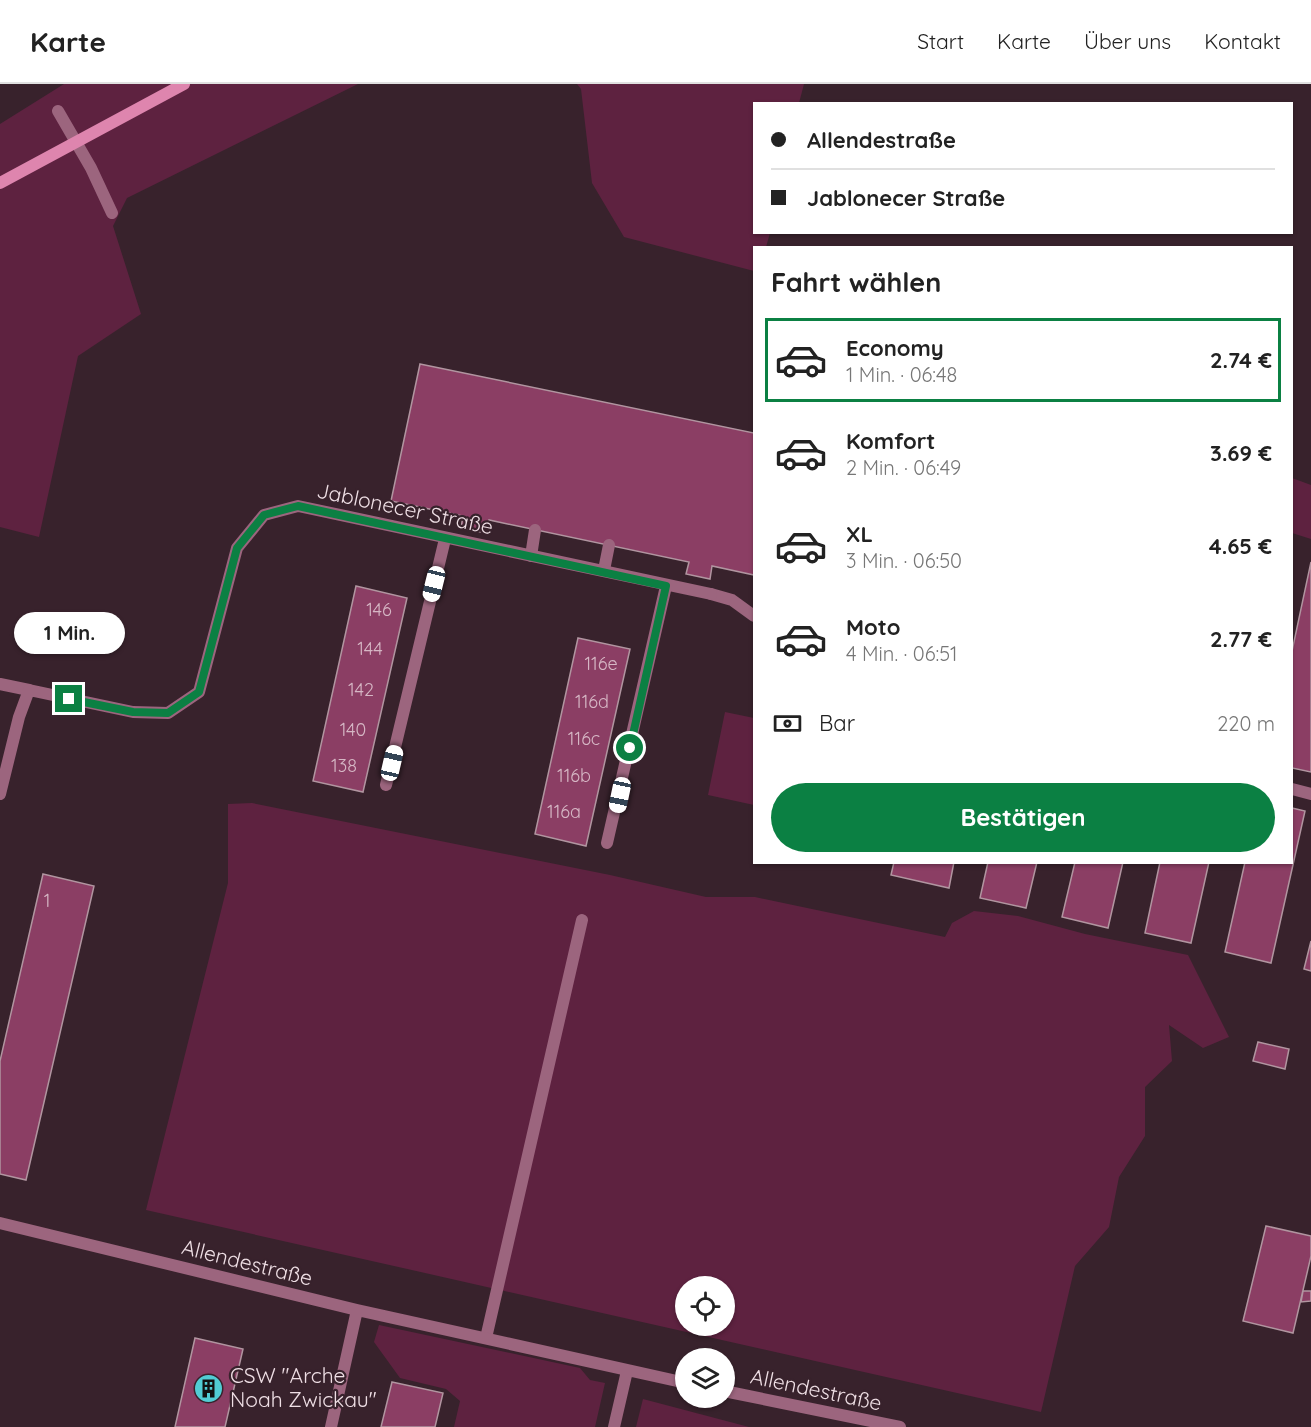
<!DOCTYPE html>
<html lang="de">
<head>
<meta charset="utf-8">
<style>
	:root { --surface:#fff; --page:#f2f2f2; --text:#222; --muted:#767676; --line:#e0e0e0; --accent:#0b8043 }
	body { margin:0; font-family:Quicksand,sans-serif; background:var(--page); color:var(--text); height:100vh; display:flex; flex-direction:column; font-size:22px; white-space:nowrap }
	* { box-sizing:border-box; margin:0 }
	p { font-size:20px; color:var(--muted) }
	.icon { flex:none; width:33px; height:33px; fill:none; stroke:currentColor; stroke-width:2; stroke-linecap:round; stroke-linejoin:round }
	.map { position:relative; flex:1; overflow:hidden }
	.details { position:absolute; left:753px; top:162px; width:540px; height:618px; display:flex; flex-direction:column; background:var(--surface); border-radius:0px; box-shadow:0 2px 4px #0004 }
	.details>* { flex:none }
	.top-card { position:absolute; left:753px; top:18px; width:540px; height:132px; border-radius:0px; box-shadow:0 2px 4px #0004; display:grid; align-content:center; height:132px; padding:0 18px; background:var(--surface) }
	.fabs { position:absolute; left:675px; top:1192px; display:grid; gap:12px }
	.fabs a { display:grid; place-items:center; width:60px; height:60px; border-radius:50%; background:var(--surface); box-shadow:0 2px 4px #0004; font-size:30px }
	.end { position:absolute; width:27px; height:27px; margin:-14px; border:8px solid #0b8043; background:#fff; box-shadow:0 0 0 3px #fff }
	.from { border-radius:50% }
	.bubble { position:absolute; height:42px; border-radius:21px; background:var(--surface); box-shadow:0 2px 4px #0004; font-size:20px; font-weight:800; line-height:42px; text-align:center }
	.car { position:absolute; width:18px; height:36px; margin:-18px -9px; border-radius:8px; box-shadow:0 0 4px 2px #0007; background:linear-gradient(#fff 24%,#345 0 40%,#fff 0 76%,#345 0 86%,#fff 0) }
	.top-card b { display:flex; align-items:center; gap:21px; height:57px; font-size:22px }
	.top-card b+b { border-top:2px solid var(--line) }
	.top-card i { width:15px; height:15px; background:var(--text) }
	ul { padding:0; list-style:none }
	li { display:flex; align-items:center; gap:18px; height:84px; margin:0 12px 9px; padding:0 6px; border:3px solid transparent; border-radius:0px }
	li div { flex:1 }
	li b { display:block; font-size:22px }
	li em { font-style:normal; font-weight:800 }
	li.selected { border-color:var(--accent) }
	li>.icon { width:54px; height:54px; stroke-width:1.5 }
	h2 { padding:0 18px; font-size:27px; line-height:72px }
	.pay { display:flex; align-items:center; gap:15px; height:66px; padding:0 18px; font-size:22px }
	.pay p { margin-inline-start:auto }
	.cta { display:flex; gap:12px; margin-top:auto; padding:12px 18px }
	.cta a { flex:1; height:69px; border-radius:36px; background:var(--accent); color:#fff; font-size:24px; font-weight:800; line-height:69px; text-align:center }
	header { display:flex; align-items:center; gap:36px; box-sizing:border-box; height:84px; padding:0 30px; background:var(--surface); border-bottom:2px solid var(--line) }
	header strong { font-size:28px }
	nav { display:flex; gap:33px; margin-inline-start:auto; font-size:21px }
	.map>svg:first-child { display:block }
	.green { fill:#5e2240; fill-rule:evenodd }
	.building { fill:#8b3e64; stroke:#b195a0; stroke-width:1.5 }
	.lines { fill:none; stroke-linecap:round; stroke-linejoin:round }
	.lane { stroke:#9c657e; stroke-width:12 }
	.street { stroke:#9c657e; stroke-width:12 }
	.secondary { stroke:#de85ae; stroke-width:12 }
	.route { stroke:#0b8043; stroke-width:8 }
	.labels { text-anchor:middle; stroke-width:4.5; stroke-linejoin:round; paint-order:stroke }
	.number-label { font-size:18px; fill:#d6b7c5 }
	.street-label { font-size:21px; fill:#efdfe5; stroke:#38222c }
	.poi-label { font-size:21px; fill:#efdfe5; stroke:#38222c; text-anchor:start }
</style>
</head>
<body>
<header>
<strong>Karte</strong>
<nav><a>Start</a><a>Karte</a><a>Über uns</a><a>Kontakt</a></nav>
</header>
<div class="map">
<svg width="1311" height="1343" viewBox="0 0 1311 1343">
	<rect width="100%" height="100%" fill="#38222c"/>
	<path class="green" d="M64,0H358L127,114L113,142L141,230L78,272L39,453L0,443V40Z
		M577,0H804L799,19L754,20V148L770,149L766,163L754,164V187L624,153L592,99L581,5Z
		M1292,394L1311,401V455L1292,449Z
		M725,628L754,634V721L708,711Z
		M252,719L610,791L706,813H755L945,853L952,839L974,827L1018,832L1085,850L1188,871L1229,953L1203,964L1169,941L1172,977L1145,1003V1052L1119,1093L1109,1143L1075,1182L1041,1328L146,1126L228,799V720ZM686,1203H724V1242H686Z
		M379,1241L580,1284L590,1296L605,1299L595,1343H454L460,1317L446,1305L400,1294L374,1258Z
		M643,1315L749,1343H636Z"/>
	<path class="building" d="M420,280L754,349V491L712,482L710,495L686,490L689,478L489,436L486,449L461,444L463,432L391,417Z
		M1311,478V688L1292,684V567Z
		M356,502L407,514L363,708L313,697Z
		M578,554L630,565L586,762L535,750Z
		M1292,724L1305,727L1271,879L1225,868L1245,778H1292Z
		M894,778H954L949,804L891,791Z
		M988,778H1037L1026,824L980,814Z
		M1075,778H1123L1108,844L1062,833Z
		M1160,778H1209L1191,859L1145,849Z
		M43,790L94,802L26,1096L0,1090V977Z
		M1311,857V887L1304,885Z
		M1258,958L1289,965L1285,985L1253,977Z
		M1266,1142L1311,1152V1172L1293,1249L1243,1237Z
		M1303,1207H1311V1217L1301,1218Z
		M195,1254L243,1265L225,1343H175Z
		M392,1298L443,1309L435,1343H381Z"/>
	<g class="lines">
		<path class="lane" d="M58,27L91,84L112,129
			M531,472L535,446
			M604,486L609,461
			M711,510L732,516L754,532
			M0,600L29,606
			M386,701L445,455
			M1292,705L1311,710
			M607,759L666,502
			M486,1254L582,836"/>
		<path class="street" d="M0,710L19,633L29,606L133,628L168,629L199,608L237,464L264,431L298,422L711,510
			M0,1139L357,1226L686,1299
			M724,1307L900,1343
			M331,1343L357,1226
			M614,1343L627,1287"/>
		<path class="secondary" d="M0,99L184,0"/>
	</g>
	<g class="lines">
		<path class="route" d="M69,615L133,628L168,629L199,608L237,464L264,431L298,422L666,502L630,664"/>
	</g>
	<defs>
		<symbol id="building-disc" viewBox="-11 -11 22 22"><circle r="9.5" fill="#51ccd4" stroke="#38222c"/><path d="M-4-6H4V6H1V3H-1V6H-4ZM-2.5-4.3h1.7v1.8h-1.7ZM.8-4.3h1.7v1.8H.8ZM-2.5-1h1.7V.8h-1.7ZM.8-1h1.7V.8H.8Z" fill="#111"/></symbol>
	</defs>
	<g fill-rule="evenodd">
		<use href="#building-disc" x="192" y="1288" width="33" height="33"/>
	</g>
	<g class="labels">
		<g class="number-label">
			<text x="379" y="532">146</text>
			<text x="370" y="571">144</text>
			<text x="601" y="586">116e</text>
			<text x="361" y="612">142</text>
			<text x="592" y="624">116d</text>
			<text x="353" y="652">140</text>
			<text x="584" y="661">116c</text>
			<text x="344" y="688">138</text>
			<text x="574" y="698">116b</text>
			<text x="564" y="734">116a</text>
			<text x="47" y="823">1</text>
		</g>
		<g class="street-label">
			<text transform="translate(405 425) rotate(12)" y="7">Jablonecer Straße</text>
			<text transform="translate(247 1179) rotate(14)" y="7">Allendestraße</text>
			<text transform="translate(816 1306) rotate(12)" y="7">Allendestraße</text>
		</g>
		<g class="poi-label">
			<text x="230" y="1299">CSW "Arche<tspan x="230" dy="24">Noah Zwickau"</tspan></text>
		</g>
	</g>
</svg>
<div class="fabs">
<a><svg class="icon" aria-label="locate" viewBox="0 0 24 24"><circle cx="12" cy="12" r="6"/><path d="M12 2v4M12 18v4M2 12h4M18 12h4"/></svg></a>
<a><svg class="icon" aria-label="layers" viewBox="0 0 24 24"><path d="M12 4l9 5-9 5-9-5zM3 14l9 5 9-5"/></svg></a>
</div>
<i class="end from" style="left:630px;top:664px"></i>
<i class="end" style="left:69px;top:615px"></i>
<div class="bubble" style="left:14px;top:528px;width:111px">1 Min.</div>
<i class="car" style="left:434px;top:500px;rotate:194deg"></i>
<i class="car" style="left:392px;top:679px;rotate:13deg"></i>
<i class="car" style="left:620px;top:711px;rotate:192deg"></i>
<div class="top-card">
<b><i class="from"></i>Allendestraße</b>
<b><i></i>Jablonecer Straße</b>
</div>
<section class="details">
<h2>Fahrt wählen</h2>
<ul>
<li class="selected"><svg class="icon" aria-label="car" viewBox="0 0 24 24"><path d="M5 17H2v-5l4-1 3-4h7l3 4 3 1v5h-3M9 17h6M6 11h13"/><circle cx="7" cy="17" r="2"/><circle cx="17" cy="17" r="2"/></svg><div><b>Economy</b><p>1 Min. · 06:48</p></div><em>2.74 €</em></li>
<li><svg class="icon" aria-label="car" viewBox="0 0 24 24"><path d="M5 17H2v-5l4-1 3-4h7l3 4 3 1v5h-3M9 17h6M6 11h13"/><circle cx="7" cy="17" r="2"/><circle cx="17" cy="17" r="2"/></svg><div><b>Komfort</b><p>2 Min. · 06:49</p></div><em>3.69 €</em></li>
<li><svg class="icon" aria-label="car" viewBox="0 0 24 24"><path d="M5 17H2v-5l4-1 3-4h7l3 4 3 1v5h-3M9 17h6M6 11h13"/><circle cx="7" cy="17" r="2"/><circle cx="17" cy="17" r="2"/></svg><div><b>XL</b><p>3 Min. · 06:50</p></div><em>4.65 €</em></li>
<li><svg class="icon" aria-label="car" viewBox="0 0 24 24"><path d="M5 17H2v-5l4-1 3-4h7l3 4 3 1v5h-3M9 17h6M6 11h13"/><circle cx="7" cy="17" r="2"/><circle cx="17" cy="17" r="2"/></svg><div><b>Moto</b><p>4 Min. · 06:51</p></div><em>2.77 €</em></li>
</ul>
<div class="pay"><svg class="icon" aria-label="cash" viewBox="0 0 24 24"><path d="M3 7h18v10H3z"/><circle cx="12" cy="12" r="2"/></svg>Bar<p>220 m</p></div>
<div class="cta"><a>Bestätigen</a></div>
</section>
</div>
</body>
</html>
